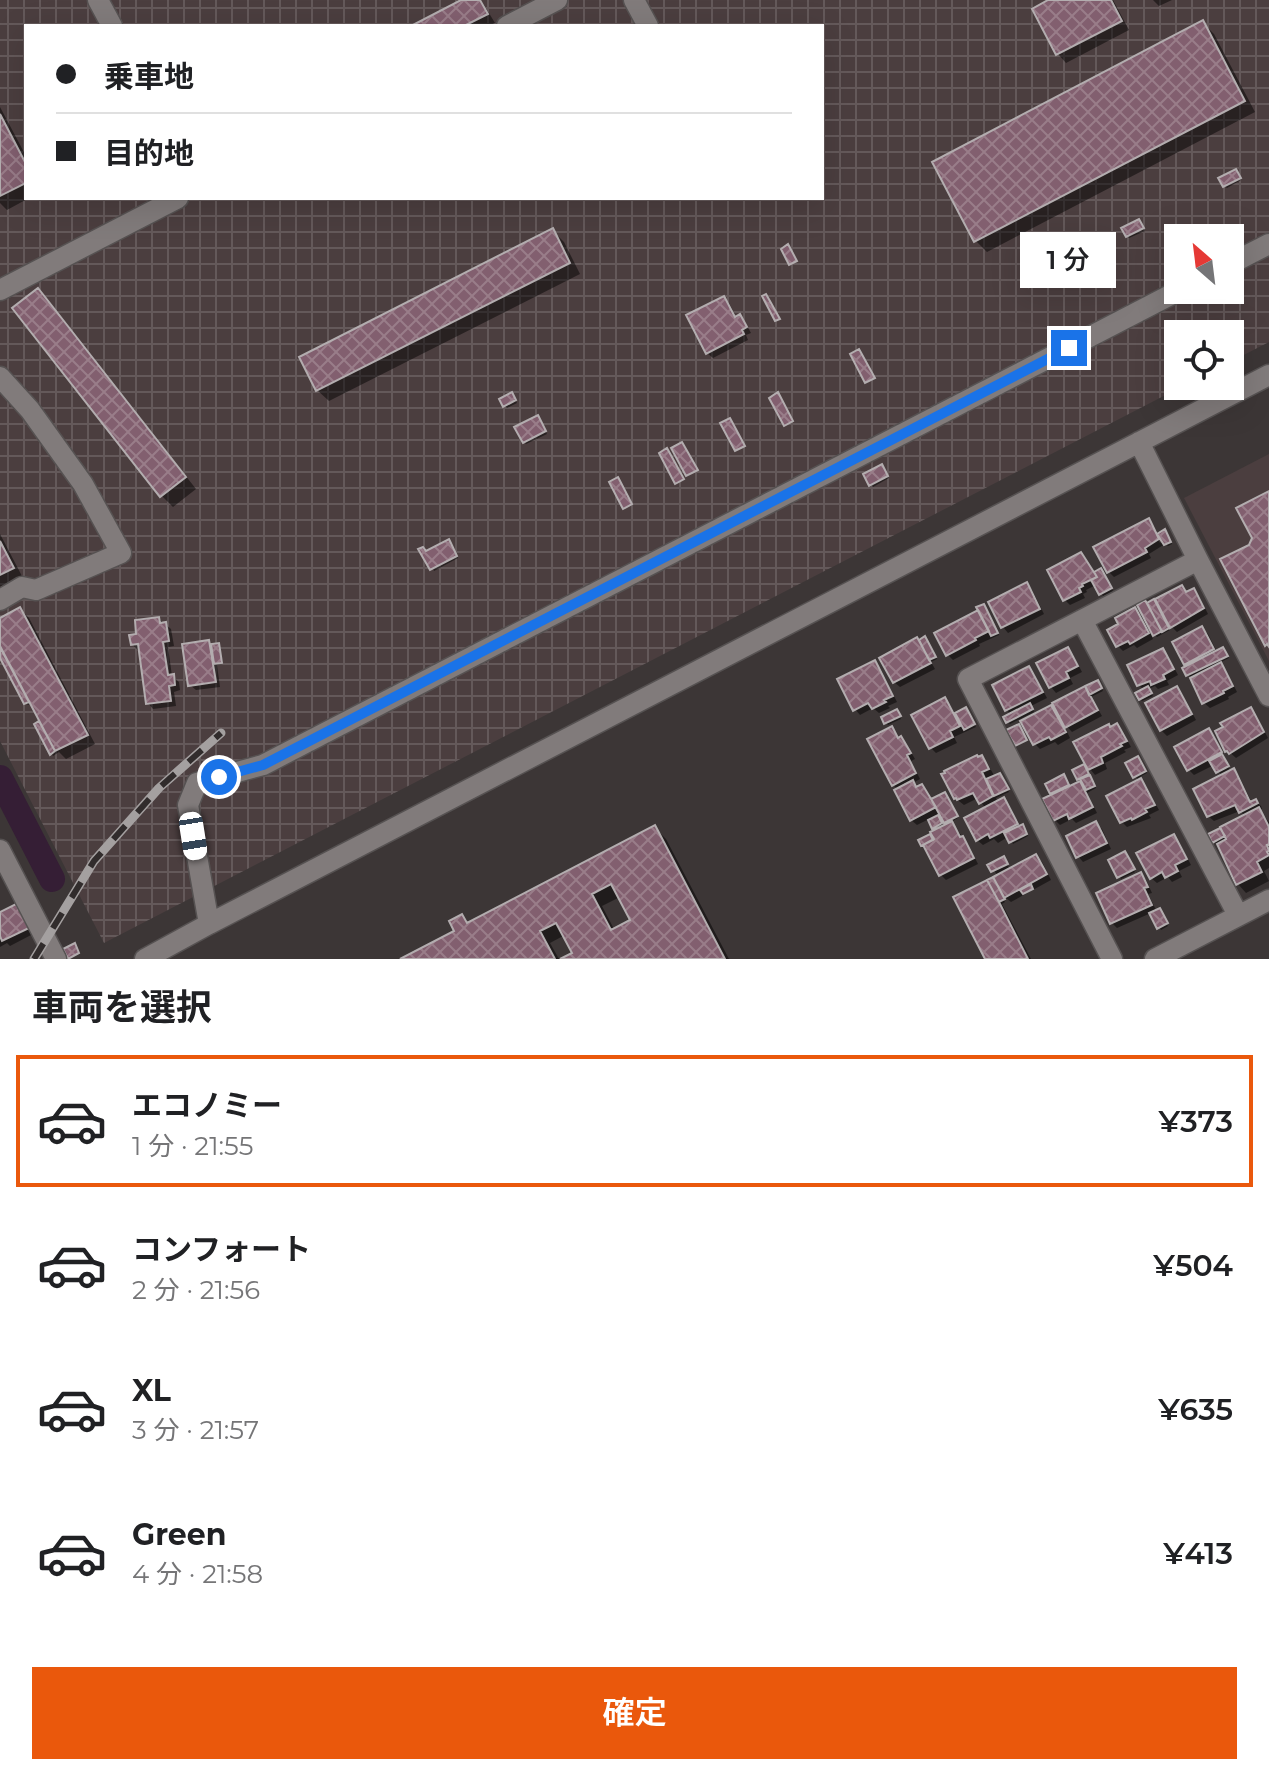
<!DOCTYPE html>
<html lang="ja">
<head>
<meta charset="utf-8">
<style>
	:root { --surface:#fff; --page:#f6f6f6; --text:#202124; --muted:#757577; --line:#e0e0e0; --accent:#ea580c }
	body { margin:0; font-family:Montserrat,"Noto Sans JP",sans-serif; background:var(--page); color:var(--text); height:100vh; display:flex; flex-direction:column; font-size:30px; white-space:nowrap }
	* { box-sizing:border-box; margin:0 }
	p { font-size:26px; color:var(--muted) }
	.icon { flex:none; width:44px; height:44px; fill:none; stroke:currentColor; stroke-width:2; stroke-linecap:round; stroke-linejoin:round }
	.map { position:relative; height:959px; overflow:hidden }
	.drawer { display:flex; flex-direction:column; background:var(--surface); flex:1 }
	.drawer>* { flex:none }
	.hud { position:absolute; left:24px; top:24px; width:800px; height:176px; border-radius:0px; box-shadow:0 8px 32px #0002; display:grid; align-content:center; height:176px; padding:0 32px; background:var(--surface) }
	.needle { width:52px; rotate:332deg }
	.fabs { position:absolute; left:1164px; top:224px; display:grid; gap:16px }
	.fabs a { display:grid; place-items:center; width:80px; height:80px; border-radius:0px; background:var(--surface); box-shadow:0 8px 32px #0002; font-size:40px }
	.end { position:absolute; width:36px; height:36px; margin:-18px; border:10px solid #1a73e8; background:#fff; box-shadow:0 0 0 4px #fff }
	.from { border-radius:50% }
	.bubble { position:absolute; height:56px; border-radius:0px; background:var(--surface); box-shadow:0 8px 32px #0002; font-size:26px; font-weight:600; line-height:56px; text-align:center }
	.car { position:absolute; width:24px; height:48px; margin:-24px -12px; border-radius:10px; box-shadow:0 0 6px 2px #0007; background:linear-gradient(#fff 24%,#345 0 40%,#fff 0 76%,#345 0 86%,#fff 0) }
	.hud b { display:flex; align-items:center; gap:28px; height:76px; font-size:30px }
	.hud b+b { border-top:2px solid var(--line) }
	.hud i { width:20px; height:20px; background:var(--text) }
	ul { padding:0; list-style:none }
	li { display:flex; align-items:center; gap:24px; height:132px; margin:0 16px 12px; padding:0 16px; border:4px solid transparent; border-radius:0px }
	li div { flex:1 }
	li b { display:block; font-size:30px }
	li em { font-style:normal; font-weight:600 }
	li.current { border-color:var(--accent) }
	li>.icon { width:72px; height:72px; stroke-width:1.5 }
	h2 { padding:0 32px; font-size:36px; line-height:96px }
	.primary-button { display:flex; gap:16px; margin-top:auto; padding:16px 32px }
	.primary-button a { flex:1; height:92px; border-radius:0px; background:var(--accent); color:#fff; font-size:32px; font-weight:600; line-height:92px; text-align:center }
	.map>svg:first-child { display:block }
	.built { fill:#4b3e3f }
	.industrial { fill:url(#industrial-grid); fill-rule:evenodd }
	.shadow { fill:#0007; fill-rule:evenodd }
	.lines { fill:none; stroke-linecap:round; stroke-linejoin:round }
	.canal { stroke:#351e35; stroke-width:26 }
	.building { fill:url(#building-cross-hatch); stroke:#b3adaf; stroke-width:2; fill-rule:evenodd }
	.minor-casing { stroke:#565252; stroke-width:23 }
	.minor { stroke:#817b7b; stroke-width:20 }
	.rail-casing { stroke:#a4a0a0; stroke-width:9 }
	.rail { stroke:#312c2c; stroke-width:6; stroke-dasharray:18; stroke-linecap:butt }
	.route { stroke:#1a73e8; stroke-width:10 }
</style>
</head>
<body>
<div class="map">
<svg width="1269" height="959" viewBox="0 0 1269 959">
	<defs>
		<pattern id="industrial-grid" width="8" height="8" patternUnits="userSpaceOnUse" patternTransform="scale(2)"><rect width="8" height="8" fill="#4b3e3f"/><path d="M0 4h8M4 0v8" fill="none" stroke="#64595a"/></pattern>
		<pattern id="building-cross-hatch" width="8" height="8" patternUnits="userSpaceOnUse" patternTransform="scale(2)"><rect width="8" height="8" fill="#825f6f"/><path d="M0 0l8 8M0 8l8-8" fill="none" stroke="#997d89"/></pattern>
	</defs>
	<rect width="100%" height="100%" fill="#3c3636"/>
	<path class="built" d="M1269,454V661L1184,498Z"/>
	<path class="industrial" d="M0,0H1269V342L1230,362V334H1178V386H1183L104,943L0,741ZM26,26H822V198H26ZM1178,238H1230V290H1178Z"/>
	<path class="shadow" d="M465,0H481L495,23L488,26H415Z
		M1052,0H1113L1129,30L1066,63L1058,54Z
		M1153,0H1172L1159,6Z
		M1203,23L1214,34L1255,112L987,252L976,241Z
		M0,107L26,156V198H29L7,210L0,203Z
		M1238,173L1241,180L1227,188L1224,186Z
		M1141,224L1145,231L1129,238L1127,236Z
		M552,230L564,242L580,274L329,401L317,390Z
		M1044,273L1048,280L1033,288L1031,286Z
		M38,290L49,302L196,489L173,507L162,496L15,308Z
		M724,298L729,303L737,318L740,317L745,322L751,333L746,335L748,340L713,358L707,353Z
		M514,397L517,403L507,408L505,406Z
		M540,420L547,434L526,444L524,442Z
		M884,469L889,478L873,487L870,485Z
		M1149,524L1160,543L1163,541L1167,534L1172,544L1168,546L1165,544L1149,554L1151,558L1114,577L1109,572Z
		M0,534L24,580L0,592Z
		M451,544L458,558L434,571L426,553Z
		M1086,560L1094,573L1101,570L1103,572L1113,591L1103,596L1096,585L1086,590L1087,592L1083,594L1085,598L1070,605L1065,600Z
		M1027,584L1032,590L1044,614L1008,633L1003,627L990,603Z
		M1182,587L1188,593L1193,591L1199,596L1208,614L1177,632L1166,621L1170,630L1157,637L1148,628L1153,639L1137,648L1134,645L1123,651L1118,646L1120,625L1135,610L1147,621L1148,605L1154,602L1162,610Z
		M985,608L999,635L979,644L980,646L953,660L947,654Z
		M20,609L29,618L95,744L66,759L59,752L53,756L51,753L39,723L45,730L32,703L28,705L26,703L0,654V649L3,647L0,642V620Z
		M159,619L171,629L174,646L168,647L172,676L179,682L180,690L174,692L176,706L153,709L148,703L140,650H138L133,645L139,635Z
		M1202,628L1208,634L1217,652H1225L1229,658L1219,663L1226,670L1237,692L1228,697L1229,699L1210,708L1204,703L1191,677L1188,675L1185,669L1188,667L1185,664Z
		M925,639L937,659L931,662L935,669L900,687L894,682L919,642Z
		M209,642L213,646L218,645L220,648L223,664L217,665L220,687L196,690L190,685Z
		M1067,649L1073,655L1082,672L1070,678L1073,684L1056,693L1051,687L1039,664Z
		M1163,650L1168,656L1178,675L1167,681L1169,685L1158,689L1155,686L1149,689L1153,696L1142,701L1140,699L1144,690L1139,685Z
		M874,663L880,668L897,702L888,706L890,708L879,713L873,708L860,715L855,709Z
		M1029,668L1034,674L1047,698L1031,706L1034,712L1010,724L1007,722L1011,715L1007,710L994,686Z
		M1100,684L1103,691L1091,697L1102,716L1072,732L1062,721L1070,738L1058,745L1055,742L1040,749L1035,744L1050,707L1062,719Z
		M1177,688L1182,694L1196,720L1167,736L1161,730Z
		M945,699L950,705L955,715L966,709L976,727L954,737L957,743L936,753L931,748Z
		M1250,710L1256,715L1268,738L1236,758L1227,750Z
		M899,713L901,719L888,725L886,723Z
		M1117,726L1122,731L1131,747L1124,750L1126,752L1105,763L1107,769L1095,775L1090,769L1076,743Z
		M891,728L900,739L906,744L915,759L911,761L920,779L913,783L918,788L922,786L933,800L947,796L958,818L951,822L968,844L978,864L946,880L941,875L937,831L929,819L917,825L911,820L899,790L893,785ZM941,813L949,824L944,827L936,816Z
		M1209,731L1214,736L1231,772L1233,771L1239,776L1252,803L1255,801L1261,806L1262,809L1259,810L1269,822V868L1264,871L1269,881L1246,893L1238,884L1218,843L1216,844L1210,835L1245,816L1240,811L1214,821L1208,816L1222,776L1214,765L1194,775L1189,770Z
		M982,758L987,763L995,777H1002L1009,792L996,798L998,803L1004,799L1009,805L1021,827L1024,829L1028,836L1013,844L1008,837L998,843L994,839L983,845L977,840L986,809L978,798L964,805L955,798Z
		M1140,761L1147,773L1138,778L1146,786L1159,810L1149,815L1151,818L1127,827L1122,822L1140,781L1135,776Z
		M1085,768L1096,788L1087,793L1097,813L1076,823L1072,819L1060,825L1054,819V796L1051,793L1066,779L1070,788L1082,782L1079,779Z
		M1096,824L1102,829L1111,849L1083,862L1078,856Z
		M654,827L666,839L729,959H564L574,954L565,935L550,943L559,959H405L456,932L462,917L469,924ZM620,897L633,921L615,931L602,906Z
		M1174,836L1179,842L1191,865L1179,871L1182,877L1172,882L1168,877L1157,883L1151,878Z
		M1036,856L1042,862L1051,880L1011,902L1001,894L1005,902L1002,904L1031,959H987L998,876L990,865L1006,861L1010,870Z
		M1127,856L1135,872L1121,879L1110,861Z
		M1141,875L1146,880L1152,893L1148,894L1157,912H1161L1168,926L1161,930L1151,913L1117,928L1112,923Z
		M16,906L22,911L33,934L10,946L7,943L0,947V914Z"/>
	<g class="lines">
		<path class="canal" d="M0,778L52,879"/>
	</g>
	<path class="building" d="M461,0H480L488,14L464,26H411Z
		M1048,0H1111L1122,21L1056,55L1032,9Z
		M1203,20L1245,101L974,242L932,162Z
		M0,114L26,164V183L0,196Z
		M1236,169L1241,178L1223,187L1218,178Z
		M1139,219L1144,228L1126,237L1121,228Z
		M553,228L570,263L316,391L299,357Z
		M788,244L797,261L789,265L781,249Z
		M1042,269L1047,278L1029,287L1025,278Z
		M38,288L186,477L160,497L12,308Z
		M766,294L780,319L775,321L762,296Z
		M724,296L735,317L740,314L747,327L742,330L744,334L706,354L686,315Z
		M859,349L875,378L865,383L850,354Z
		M512,392L516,400L503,407L499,399Z
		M778,392L793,421L784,426L769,398Z
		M538,415L546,431L523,443L514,427Z
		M730,418L745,446L735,451L720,423Z
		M682,442L698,470L686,476L671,448Z
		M667,448L684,479L675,484L659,453Z
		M882,464L888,476L869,486L863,474Z
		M618,477L632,504L623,509L609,482Z
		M1269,491V647L1267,644L1265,646L1220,559L1249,545L1252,538L1236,508Z
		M1149,518L1159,539L1145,548L1147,552L1107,573L1093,547Z
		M1165,529L1171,542L1164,545L1157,534Z
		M449,539L457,556L430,570L418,549L423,547L426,551Z
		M0,541L14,568L0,575Z
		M1081,552L1097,577L1082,584L1083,586L1079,588L1081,592L1063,601L1047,570Z
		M1101,568L1112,588L1099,595L1091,580L1097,577L1094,572Z
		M1027,582L1040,609L1001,628L988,602Z
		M1182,585L1186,592L1194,588L1204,608L1170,628L1155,599Z
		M1154,599L1169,628L1162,632L1147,603Z
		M1145,600L1162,631L1153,636L1137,605Z
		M984,604L998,633L991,636L976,607Z
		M20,607L88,735L55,751L0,646V618Z
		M1135,607L1149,633L1130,644L1128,641L1116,647L1107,630L1118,624L1115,618Z
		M978,610L989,631L975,638L976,640L946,656L934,633Z
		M159,617L160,623L166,622L169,641L163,642L168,675L174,674L175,685L169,686L171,701L146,704L138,644L131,645L129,635L136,634L135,620Z
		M1202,626L1214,649L1184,665L1172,642Z
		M925,636L936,657L929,660L919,640Z
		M917,637L931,663L893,683L879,658Z
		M209,640L216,682L188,686L182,644Z
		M219,643L222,663L214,664L211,644Z
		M0,647L29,702L24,704L0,658Z
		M1068,647L1078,666L1066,672L1069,678L1049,688L1036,663Z
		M1223,647L1228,656L1186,676L1182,668Z
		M1163,648L1174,669L1163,675L1165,679L1151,685L1150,681L1137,686L1127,665Z
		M875,660L893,696L884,700L886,702L872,709L868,703L853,711L837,679Z
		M1221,662L1233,686L1223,691L1224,693L1202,704L1190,678Z
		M1029,666L1043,692L1005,711L992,685Z
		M1098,680L1102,688L1089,695L1085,686Z
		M1085,686L1098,710L1065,728L1052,703Z
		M1148,686L1152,693L1139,700L1135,693Z
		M1177,686L1192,714L1160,731L1145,703Z
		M945,697L960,726L950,731L953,737L929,749L911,715Z
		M1030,703L1033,709L1006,723L1003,717Z
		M1051,705L1066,732L1051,740L1049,737L1033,745L1020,721Z
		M966,707L975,724L964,730L955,713Z
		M1251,707L1264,732L1229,754L1227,751L1225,752L1215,731L1223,727L1220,723Z
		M897,709L901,716L884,724L881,717Z
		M39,721L55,751L50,755L34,724Z
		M1117,723L1127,741L1120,744L1122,746L1101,757L1103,763L1088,770L1073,742L1109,724L1110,727Z
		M1019,724L1027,740L1015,746L1006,730Z
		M892,726L898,738L901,736L911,753L907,755L916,773L892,786L867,739Z
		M1209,728L1222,752L1187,771L1174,747Z
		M1222,754L1229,766L1216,773L1209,761Z
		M977,755L978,757L982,755L989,769L982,772L993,796L979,804L973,793L957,800L956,798L954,799L941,774L945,773L944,771Z
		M1138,756L1146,771L1133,778L1125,763Z
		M1084,764L1089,774L1077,780L1072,770Z
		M1234,768L1250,802L1256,799L1258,803L1239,813L1235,805L1207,817L1193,789Z
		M1000,773L1009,789L994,796L986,779Z
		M1064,774L1069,785L1050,794L1045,784Z
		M1090,775L1095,786L1086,790L1080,779Z
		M1141,778L1155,805L1145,809L1147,812L1132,820L1131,818L1120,823L1106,796Z
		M913,780L916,787L922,784L936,807L910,821L894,790Z
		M1080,781L1093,807L1069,819L1067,814L1053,821L1042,799Z
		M945,792L958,816L944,823L931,799Z
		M1004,797L1018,824L990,838L988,834L976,841L964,818Z
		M1259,807L1269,827V845H1267L1269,851L1267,852L1269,855L1257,862L1262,872L1236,885L1217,844L1226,839L1220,827Z
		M938,815L942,823L932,829L928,820Z
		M952,821L960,837L963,836L974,858L939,876L923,845L934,839L930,832Z
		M1096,821L1107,843L1076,858L1066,836Z
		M1023,824L1027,834L1009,843L1004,833Z
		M655,825L725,959H560L572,953L556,923L540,931L555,959H400L454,931L449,921L462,914L467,923ZM611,884L630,920L611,930L592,894Z
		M1220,828L1225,836L1212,843L1208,834Z
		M930,834L933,840L921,846L918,840Z
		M1174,834L1187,859L1175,865L1178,871L1165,878L1162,872L1150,879L1136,853Z
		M1125,851L1135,869L1117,878L1108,860Z
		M1036,854L1047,874L1004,898L993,877Z
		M1004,856L1008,864L991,872L987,865Z
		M1141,872L1148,887L1144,888L1152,905L1110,924L1096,893Z
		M993,877L1005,899L999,902L987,880Z
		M987,880L999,902L1028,959H985L953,897Z
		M1031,884L1033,889L1023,894L1020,890Z
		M16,904L29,928L2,941L0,936V912Z
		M1160,908L1168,923L1157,929L1149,913Z
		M75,943L79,953L68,959L63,949Z"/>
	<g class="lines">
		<defs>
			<path id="minor" d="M98,0L112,26
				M634,0L648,26
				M507,26L557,0
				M1230,264L1269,244
				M0,290L178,198
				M0,377L30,410L83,484L121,553L36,590L22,587L0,600
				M1139,442L1198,560L1269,696
				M1082,620L1238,915
				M0,850L56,959
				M209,924L188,805L197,783L263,765L1180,290
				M145,959L209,924L1269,375
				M1112,959L968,679L1198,560
				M1155,959L1269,900"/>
		</defs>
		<use href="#minor" class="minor-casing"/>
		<use href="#minor" class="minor"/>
		<defs>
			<path id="rail" d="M34,959L94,861L159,788L221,733"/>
		</defs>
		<use href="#rail" class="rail-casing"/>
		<use href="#rail" class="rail"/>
	</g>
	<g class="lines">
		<path class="route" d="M219,777L263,765L1069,348"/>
	</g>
</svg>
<div class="fabs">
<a><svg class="needle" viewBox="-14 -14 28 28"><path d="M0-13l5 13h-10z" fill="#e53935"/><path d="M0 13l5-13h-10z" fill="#757577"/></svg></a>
<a><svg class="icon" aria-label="locate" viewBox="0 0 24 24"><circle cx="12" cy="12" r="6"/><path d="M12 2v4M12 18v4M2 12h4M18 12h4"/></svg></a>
</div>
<i class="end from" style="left:219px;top:777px"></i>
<i class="end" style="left:1069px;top:348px"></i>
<div class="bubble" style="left:1020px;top:232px;width:96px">1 分</div>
<i class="car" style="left:193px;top:836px;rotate:171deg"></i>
<div class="hud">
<b><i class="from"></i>乗車地</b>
<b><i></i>目的地</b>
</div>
</div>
<section class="drawer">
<h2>車両を選択</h2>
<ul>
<li class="current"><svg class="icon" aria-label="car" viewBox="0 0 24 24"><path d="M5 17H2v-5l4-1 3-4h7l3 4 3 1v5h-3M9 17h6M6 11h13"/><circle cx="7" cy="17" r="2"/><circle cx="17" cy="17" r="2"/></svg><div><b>エコノミー</b><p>1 分 · 21:55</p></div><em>¥373</em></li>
<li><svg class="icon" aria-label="car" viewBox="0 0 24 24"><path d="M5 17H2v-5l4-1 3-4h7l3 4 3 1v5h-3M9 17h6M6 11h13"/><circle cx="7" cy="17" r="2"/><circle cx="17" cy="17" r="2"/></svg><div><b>コンフォート</b><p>2 分 · 21:56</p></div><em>¥504</em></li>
<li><svg class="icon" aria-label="car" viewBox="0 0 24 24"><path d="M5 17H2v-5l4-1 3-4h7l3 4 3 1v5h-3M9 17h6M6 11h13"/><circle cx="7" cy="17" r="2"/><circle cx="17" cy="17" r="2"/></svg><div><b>XL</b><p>3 分 · 21:57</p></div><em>¥635</em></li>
<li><svg class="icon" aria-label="car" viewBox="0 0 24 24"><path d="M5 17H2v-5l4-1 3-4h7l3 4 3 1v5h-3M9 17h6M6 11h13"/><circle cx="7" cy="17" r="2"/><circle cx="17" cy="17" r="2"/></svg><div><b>Green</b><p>4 分 · 21:58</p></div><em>¥413</em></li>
</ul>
<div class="primary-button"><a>確定</a></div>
</section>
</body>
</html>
